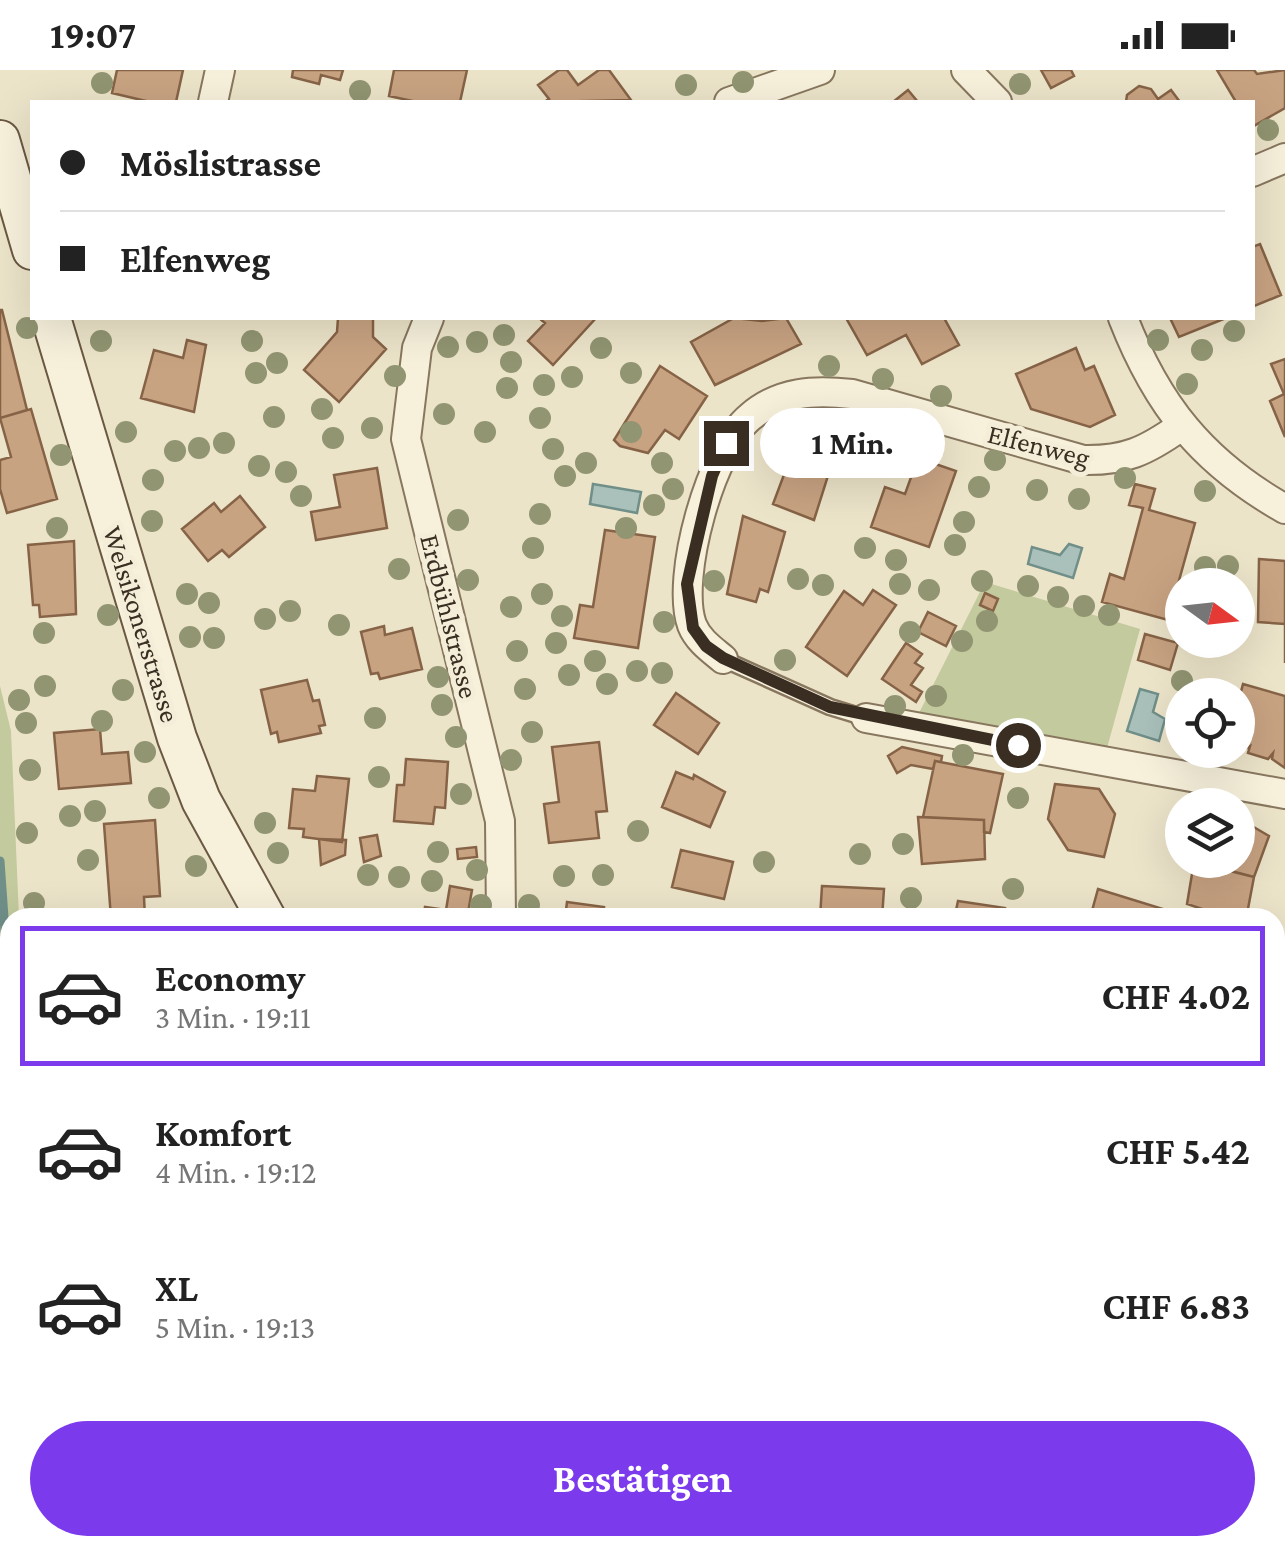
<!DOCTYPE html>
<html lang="de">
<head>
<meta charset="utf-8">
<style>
	:root { --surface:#fff; --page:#f6f6f6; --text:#222; --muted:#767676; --line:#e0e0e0; --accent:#7c3aed }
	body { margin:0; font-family:"Crimson Pro",serif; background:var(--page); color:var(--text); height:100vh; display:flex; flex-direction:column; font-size:38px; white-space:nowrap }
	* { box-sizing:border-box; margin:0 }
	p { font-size:32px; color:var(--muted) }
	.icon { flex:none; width:55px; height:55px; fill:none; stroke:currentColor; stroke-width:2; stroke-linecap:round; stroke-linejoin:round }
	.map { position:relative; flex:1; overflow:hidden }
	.panel { position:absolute; left:0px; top:838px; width:1285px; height:648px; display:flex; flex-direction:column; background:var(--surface); border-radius:30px 30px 0 0; box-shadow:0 10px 40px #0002 }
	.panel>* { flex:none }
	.guide { position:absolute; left:30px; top:30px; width:1225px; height:220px; border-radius:0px; box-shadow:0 10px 40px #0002; display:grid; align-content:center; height:220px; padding:0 30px; background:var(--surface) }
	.needle { width:65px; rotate:105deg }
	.fabs { position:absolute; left:1165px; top:498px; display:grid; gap:20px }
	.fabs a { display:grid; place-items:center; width:90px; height:90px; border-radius:50%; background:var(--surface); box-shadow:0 10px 40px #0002; font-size:50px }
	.end { position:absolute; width:45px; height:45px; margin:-22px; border:12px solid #392e21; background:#fff; box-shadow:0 0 0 5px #fff }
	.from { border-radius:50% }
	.bubble { position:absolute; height:70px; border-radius:35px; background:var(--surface); box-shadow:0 10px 40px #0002; font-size:32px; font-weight:700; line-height:70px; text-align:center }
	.guide b { display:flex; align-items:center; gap:35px; height:95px; font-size:38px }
	.guide b+b { border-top:2px solid var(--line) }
	.guide i { width:25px; height:25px; background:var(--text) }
	ul { padding:18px 0 0; list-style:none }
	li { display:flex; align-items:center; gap:30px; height:140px; margin:0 20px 15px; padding:0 10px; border:5px solid transparent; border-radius:0px }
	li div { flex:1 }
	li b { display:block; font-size:38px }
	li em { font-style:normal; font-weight:700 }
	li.on { border-color:var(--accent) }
	li>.icon { width:90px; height:90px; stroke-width:1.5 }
	.cta { display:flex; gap:20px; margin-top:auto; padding:20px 30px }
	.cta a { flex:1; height:115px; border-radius:60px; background:var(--accent); color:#fff; font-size:40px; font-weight:700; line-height:115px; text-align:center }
	.status { display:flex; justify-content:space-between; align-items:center; height:70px; padding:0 50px; background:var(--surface); direction:ltr }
	.status svg { height:28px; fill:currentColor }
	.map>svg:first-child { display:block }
	.green { fill:#c3ca9d }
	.water { fill:#aac1bb; stroke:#708f89; stroke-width:2.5 }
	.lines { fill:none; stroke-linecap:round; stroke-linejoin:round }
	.stream { stroke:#708f89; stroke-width:9 }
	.building { fill:#c8a382; stroke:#866346; stroke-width:2.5 }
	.service-casing { stroke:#88775f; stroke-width:19 }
	.minor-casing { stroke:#88775f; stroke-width:32 }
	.secondary-casing { stroke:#6a5842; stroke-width:42 }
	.service { stroke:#f7f1dc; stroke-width:14 }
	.minor { stroke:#f7f1dc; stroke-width:28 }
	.secondary { stroke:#f7f1dc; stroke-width:38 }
	.tree { fill:#919571 }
	.route { stroke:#392e21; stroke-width:12 }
	.labels { text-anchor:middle; stroke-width:10; stroke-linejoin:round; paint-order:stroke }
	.street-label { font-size:28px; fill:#392e21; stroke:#f4eed9 }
</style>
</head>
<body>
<div class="status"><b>19:07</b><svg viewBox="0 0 49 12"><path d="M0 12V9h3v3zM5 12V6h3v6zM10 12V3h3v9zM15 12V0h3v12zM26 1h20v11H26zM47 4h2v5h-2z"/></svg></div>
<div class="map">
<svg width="1285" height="1483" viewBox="0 0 1285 1483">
	<rect width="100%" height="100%" fill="#ece4c9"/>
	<path class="green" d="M985,512L1140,559L1107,678L919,643Z
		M0,616L11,661L19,847L10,848V1475H92L94,1483H8L0,1461Z"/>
	<path class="water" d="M593,414L641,422L637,443L590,434Z
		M1069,474L1082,478L1073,508L1028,494L1032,477L1060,485Z
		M1140,619L1158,624L1153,642L1165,649L1159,671L1127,661Z"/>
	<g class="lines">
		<path class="stream" d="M0,791L10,932
			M49,1475L50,1483"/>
	</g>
	<path class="building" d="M117,0H183L176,32H150L112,23Z
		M293,0H343L340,10L321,5L319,14L292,7Z
		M394,0H467L460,32H417L389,26Z
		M559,0H567L578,15L599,0H609L631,30L544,32L549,29L538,15Z
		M1041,0H1071L1074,6L1051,18Z
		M1217,0H1254L1257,4L1285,0V38L1252,57V32H1236Z
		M1139,16L1151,19L1158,29L1171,20L1180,32H1126L1127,25Z
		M908,20L918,32H893Z
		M1260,174L1281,225L1252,237V177Z
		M2,240L27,340L0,348V240Z
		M338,248H373V267L386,279L339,332L304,300L337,262Z
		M539,248H596L553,295L528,271L545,253Z
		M734,248L762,251L786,248L801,274L715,315L691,272Z
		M846,248H944L959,275L922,294L906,265L867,285Z
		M1170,248H1226L1179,267Z
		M187,270L206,275L194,342L141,328L154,280L183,288Z
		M1076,278L1085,300L1094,296L1115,345L1090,357L1031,339L1016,304Z
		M1285,289V367L1270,331L1284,324L1271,294Z
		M660,296L707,326L679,369L665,360L648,383L620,376L614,370Z
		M31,339L57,429L7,443L0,419V390L11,387L0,348Z
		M808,363L838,374L814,450L773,434L788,394L795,397Z
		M918,388L956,401L929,477L871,457L885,417L905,424Z
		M377,398L387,458L316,470L311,442L340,437L334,405Z
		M1135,414L1155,419L1149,440L1195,453L1168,550L1102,532L1110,504L1124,509L1143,438L1129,435Z
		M240,426L265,457L229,487L222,480L208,491L182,459L214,433L221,442Z
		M743,446L785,462L768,522L760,519L756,532L727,524Z
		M605,460L655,467L638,578L574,568L580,535L593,537Z
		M74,471L76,544L40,547L39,535H33L28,475Z
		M1259,489L1285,491V593V554L1258,552Z
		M873,520L896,535L847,606L806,577L844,521L863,535Z
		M985,523L998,529L993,541L980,535Z
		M928,542L956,556L946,576L918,562Z
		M384,556L385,565L412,558L422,599L380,609L378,603L371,604L361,562Z
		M1145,564L1178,573L1170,600L1138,590Z
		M906,573L922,584L915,593L923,598L911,615L922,622L916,632L882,609Z
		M307,610L313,631L319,630L325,655L319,656L321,663L279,672L277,662L271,664L261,620Z
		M1243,614L1285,626V698L1272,689L1273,683L1268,689L1248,683L1250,676L1235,684L1224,680H1238V633Z
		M676,623L719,653L698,684L654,655Z
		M100,659L102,684L128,682L131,713L59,719L54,663Z
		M599,672L607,741L596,742L599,768L549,773L544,734L559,732L552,677Z
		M902,677L942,686L941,692L935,691L933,699L911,695L897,703L888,686Z
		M406,689L448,692L445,738L435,737L433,754L394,751L397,715H404Z
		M935,691L1003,704L990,763L984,762V750L923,747Z
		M676,702L693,709L694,705L725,722L710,757L662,737Z
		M317,706L349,709L342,772L303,767L304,759L289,758L293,719L315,721Z
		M1055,714L1099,719L1115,744L1104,787L1068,780L1048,749Z
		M918,747L984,750L985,789L922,794Z
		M1240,749L1269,766L1254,807L1197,792L1238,790Z
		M155,750L160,826L144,827L145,848H111L104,754Z
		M377,765L381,786L364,792L360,768Z
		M319,769L346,770L345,785L321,795Z
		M476,777L477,787L458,789L457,779Z
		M681,780L733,792L724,829L672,817Z
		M1194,792L1254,807L1247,844L1227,841L1226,847L1187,834Z
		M450,816L472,820L467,848H423L425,837L446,840Z
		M822,816L884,819L882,848H820Z
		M1098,819L1163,839L1160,848H1090Z
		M958,831L1005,838L1004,848H940L941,843L955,845Z
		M567,832L604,837L603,844L619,848H565Z"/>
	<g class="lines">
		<defs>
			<path id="service" d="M723,589L830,637L866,648"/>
			<path id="minor" d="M966,0L997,32
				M213,32L220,0
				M729,32L820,0
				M1252,102L1285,88
				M429,248L417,278L406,369L500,751L501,848
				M1123,248C1157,335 1202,392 1285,439
				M723,589C711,579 698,570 692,555C675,508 711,379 750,347C780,321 814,320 852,324L1083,390C1125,391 1146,381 1180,357
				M866,648L1285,724
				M1275,953L1285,943"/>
			<path id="secondary" d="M0,70L32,180
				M51,248L177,668L201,730L266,848
				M537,1475L539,1483"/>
		</defs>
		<use href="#service" class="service-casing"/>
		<use href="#minor" class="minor-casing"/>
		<use href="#secondary" class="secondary-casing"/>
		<use href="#service" class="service"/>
		<use href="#minor" class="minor"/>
		<use href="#secondary" class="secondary"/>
	</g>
	<g class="tree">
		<circle cx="743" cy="12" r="11"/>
		<circle cx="102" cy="13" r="11"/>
		<circle cx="1020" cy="14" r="11"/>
		<circle cx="686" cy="15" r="11"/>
		<circle cx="360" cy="21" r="11"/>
		<circle cx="1268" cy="60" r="11"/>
		<circle cx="27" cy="258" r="11"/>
		<circle cx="1234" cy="261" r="11"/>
		<circle cx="504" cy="265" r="11"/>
		<circle cx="1158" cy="270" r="11"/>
		<circle cx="101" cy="271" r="11"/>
		<circle cx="252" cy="271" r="11"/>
		<circle cx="477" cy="272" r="11"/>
		<circle cx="448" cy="277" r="11"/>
		<circle cx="601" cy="278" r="11"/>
		<circle cx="1202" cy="280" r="11"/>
		<circle cx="511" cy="292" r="11"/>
		<circle cx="277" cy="293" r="11"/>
		<circle cx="829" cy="296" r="11"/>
		<circle cx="256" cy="303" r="11"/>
		<circle cx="631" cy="303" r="11"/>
		<circle cx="395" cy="306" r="11"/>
		<circle cx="572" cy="307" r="11"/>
		<circle cx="883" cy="309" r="11"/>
		<circle cx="1187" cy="314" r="11"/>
		<circle cx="544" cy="315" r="11"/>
		<circle cx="507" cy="318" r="11"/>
		<circle cx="941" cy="326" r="11"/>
		<circle cx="322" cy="339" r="11"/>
		<circle cx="444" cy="344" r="11"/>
		<circle cx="274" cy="347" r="11"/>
		<circle cx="540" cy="348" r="11"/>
		<circle cx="372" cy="358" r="11"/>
		<circle cx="126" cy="362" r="11"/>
		<circle cx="485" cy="362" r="11"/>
		<circle cx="631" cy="362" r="11"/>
		<circle cx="333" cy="368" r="11"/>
		<circle cx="902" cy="371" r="11"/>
		<circle cx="224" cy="373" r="11"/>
		<circle cx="199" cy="378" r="11"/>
		<circle cx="553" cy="379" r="11"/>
		<circle cx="175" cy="381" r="11"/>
		<circle cx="925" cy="382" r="11"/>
		<circle cx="61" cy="385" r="11"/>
		<circle cx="995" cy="390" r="11"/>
		<circle cx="586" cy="393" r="11"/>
		<circle cx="662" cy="393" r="11"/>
		<circle cx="884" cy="393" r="11"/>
		<circle cx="259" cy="396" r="11"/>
		<circle cx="286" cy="402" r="11"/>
		<circle cx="565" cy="406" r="11"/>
		<circle cx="1125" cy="408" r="11"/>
		<circle cx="153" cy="410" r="11"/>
		<circle cx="979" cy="417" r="11"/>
		<circle cx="673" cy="419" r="11"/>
		<circle cx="1037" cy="420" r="11"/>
		<circle cx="1205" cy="421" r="11"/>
		<circle cx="301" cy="426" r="11"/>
		<circle cx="1079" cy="429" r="11"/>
		<circle cx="654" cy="435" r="11"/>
		<circle cx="540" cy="444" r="11"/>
		<circle cx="458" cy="450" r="11"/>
		<circle cx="152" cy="451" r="11"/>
		<circle cx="964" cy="452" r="11"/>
		<circle cx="57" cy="458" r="11"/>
		<circle cx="626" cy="458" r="11"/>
		<circle cx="955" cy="475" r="11"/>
		<circle cx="533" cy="478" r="11"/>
		<circle cx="865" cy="478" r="11"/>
		<circle cx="896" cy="490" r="11"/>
		<circle cx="1228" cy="496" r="11"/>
		<circle cx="1205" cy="497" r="11"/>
		<circle cx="399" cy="499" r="11"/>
		<circle cx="798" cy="509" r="11"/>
		<circle cx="468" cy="510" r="11"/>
		<circle cx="714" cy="511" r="11"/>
		<circle cx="982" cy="511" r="11"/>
		<circle cx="900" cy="514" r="11"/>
		<circle cx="823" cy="515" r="11"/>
		<circle cx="1028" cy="516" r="11"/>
		<circle cx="929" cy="520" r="11"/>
		<circle cx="187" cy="524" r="11"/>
		<circle cx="542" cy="524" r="11"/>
		<circle cx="1058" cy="527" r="11"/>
		<circle cx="209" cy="533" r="11"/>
		<circle cx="1084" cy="536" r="11"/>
		<circle cx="511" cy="537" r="11"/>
		<circle cx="290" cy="541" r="11"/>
		<circle cx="108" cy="545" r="11"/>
		<circle cx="1109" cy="545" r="11"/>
		<circle cx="562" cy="546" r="11"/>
		<circle cx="265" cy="549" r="11"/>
		<circle cx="987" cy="551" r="11"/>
		<circle cx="664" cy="552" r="11"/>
		<circle cx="339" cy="555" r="11"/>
		<circle cx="910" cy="562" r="11"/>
		<circle cx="44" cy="563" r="11"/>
		<circle cx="190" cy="567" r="11"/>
		<circle cx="214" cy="568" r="11"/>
		<circle cx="962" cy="571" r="11"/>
		<circle cx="556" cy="573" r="11"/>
		<circle cx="517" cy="581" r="11"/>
		<circle cx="785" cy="590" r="11"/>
		<circle cx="595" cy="591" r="11"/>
		<circle cx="637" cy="601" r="11"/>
		<circle cx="662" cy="603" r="11"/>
		<circle cx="569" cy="605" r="11"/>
		<circle cx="438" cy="607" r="11"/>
		<circle cx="1182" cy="611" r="11"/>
		<circle cx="607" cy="614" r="11"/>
		<circle cx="45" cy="616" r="11"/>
		<circle cx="525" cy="619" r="11"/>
		<circle cx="123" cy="620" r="11"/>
		<circle cx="936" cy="626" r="11"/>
		<circle cx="19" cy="630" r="11"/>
		<circle cx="442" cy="635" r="11"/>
		<circle cx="895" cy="636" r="11"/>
		<circle cx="375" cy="648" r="11"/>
		<circle cx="102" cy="651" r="11"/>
		<circle cx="26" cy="653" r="11"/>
		<circle cx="532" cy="662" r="11"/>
		<circle cx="456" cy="667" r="11"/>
		<circle cx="145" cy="682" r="11"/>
		<circle cx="963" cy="685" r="11"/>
		<circle cx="511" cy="690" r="11"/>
		<circle cx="30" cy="700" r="11"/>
		<circle cx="379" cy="707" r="11"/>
		<circle cx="461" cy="724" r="11"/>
		<circle cx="159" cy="728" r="11"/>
		<circle cx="1018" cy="728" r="11"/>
		<circle cx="95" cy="741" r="11"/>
		<circle cx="70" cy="746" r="11"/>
		<circle cx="265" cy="753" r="11"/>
		<circle cx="638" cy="761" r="11"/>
		<circle cx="27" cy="763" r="11"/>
		<circle cx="903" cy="774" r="11"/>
		<circle cx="438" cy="782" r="11"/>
		<circle cx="278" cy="783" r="11"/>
		<circle cx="860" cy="784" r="11"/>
		<circle cx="88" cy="790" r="11"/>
		<circle cx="764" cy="792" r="11"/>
		<circle cx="196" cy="796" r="11"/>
		<circle cx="477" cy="800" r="11"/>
		<circle cx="368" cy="805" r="11"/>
		<circle cx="603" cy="805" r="11"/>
		<circle cx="564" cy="806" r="11"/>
		<circle cx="399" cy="807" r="11"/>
		<circle cx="432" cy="811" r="11"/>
		<circle cx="1013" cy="819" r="11"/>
		<circle cx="911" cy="828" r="11"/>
		<circle cx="34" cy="833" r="11"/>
		<circle cx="481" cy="835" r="11"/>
		<circle cx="529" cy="835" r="11"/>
	</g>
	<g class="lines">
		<path class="route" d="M726,373L712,406L687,514L693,558L706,576L723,588L830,637L1018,675"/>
	</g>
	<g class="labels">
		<g class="street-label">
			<text transform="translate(1039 375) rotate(14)" y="10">Elfenweg</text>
			<text transform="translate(450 546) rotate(76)" y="10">Erdbühlstrasse</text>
			<text transform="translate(142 554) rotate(73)" y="10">Welsikonerstrasse</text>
		</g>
	</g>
</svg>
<div class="fabs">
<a><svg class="needle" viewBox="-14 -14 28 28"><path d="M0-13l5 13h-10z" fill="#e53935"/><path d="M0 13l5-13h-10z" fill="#767676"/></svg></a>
<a><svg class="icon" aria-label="locate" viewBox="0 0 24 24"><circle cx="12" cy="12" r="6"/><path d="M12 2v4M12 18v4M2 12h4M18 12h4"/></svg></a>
<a><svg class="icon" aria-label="layers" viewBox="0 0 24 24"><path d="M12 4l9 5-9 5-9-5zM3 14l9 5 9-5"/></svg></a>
</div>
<i class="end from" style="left:1018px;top:675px"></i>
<i class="end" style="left:726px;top:373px"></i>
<div class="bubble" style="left:760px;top:338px;width:185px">1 Min.</div>
<div class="guide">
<b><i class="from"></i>Möslistrasse</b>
<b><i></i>Elfenweg</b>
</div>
<section class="panel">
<ul>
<li class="on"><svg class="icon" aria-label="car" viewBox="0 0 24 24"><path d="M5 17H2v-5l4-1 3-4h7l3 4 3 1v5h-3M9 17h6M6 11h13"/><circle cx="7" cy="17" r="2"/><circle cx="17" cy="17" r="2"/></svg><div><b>Economy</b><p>3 Min. · 19:11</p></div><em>CHF 4.02</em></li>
<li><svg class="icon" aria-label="car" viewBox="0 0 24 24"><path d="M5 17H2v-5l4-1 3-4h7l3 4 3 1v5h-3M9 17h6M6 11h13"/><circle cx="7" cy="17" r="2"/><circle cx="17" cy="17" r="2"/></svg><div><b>Komfort</b><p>4 Min. · 19:12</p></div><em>CHF 5.42</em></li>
<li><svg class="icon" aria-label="car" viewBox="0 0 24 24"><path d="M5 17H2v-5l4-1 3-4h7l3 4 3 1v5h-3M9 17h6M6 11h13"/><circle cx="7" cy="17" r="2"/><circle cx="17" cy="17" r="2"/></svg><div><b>XL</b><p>5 Min. · 19:13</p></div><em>CHF 6.83</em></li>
</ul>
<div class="cta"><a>Bestätigen</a></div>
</section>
</div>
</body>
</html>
